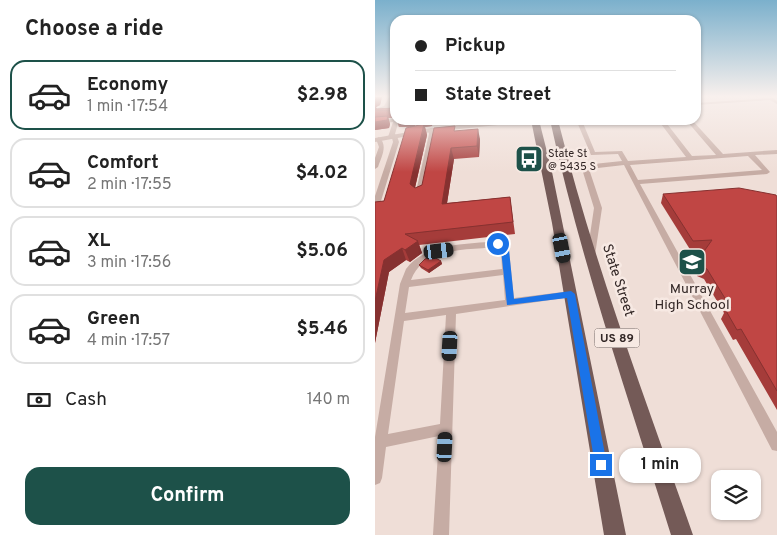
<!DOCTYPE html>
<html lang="en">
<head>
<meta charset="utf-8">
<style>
	:root { --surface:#fff; --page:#f2f2f2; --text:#222; --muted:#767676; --line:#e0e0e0; --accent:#1d5149 }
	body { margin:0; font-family:Overpass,sans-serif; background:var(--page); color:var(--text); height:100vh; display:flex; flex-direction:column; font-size:19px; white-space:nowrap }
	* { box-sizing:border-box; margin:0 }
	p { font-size:16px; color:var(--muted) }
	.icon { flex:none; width:28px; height:28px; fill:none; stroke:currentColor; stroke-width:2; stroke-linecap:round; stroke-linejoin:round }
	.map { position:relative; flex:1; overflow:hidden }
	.details { display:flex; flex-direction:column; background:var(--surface); width:375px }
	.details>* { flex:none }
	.hud { position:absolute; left:15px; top:15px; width:311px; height:110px; border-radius:15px; box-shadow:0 1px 4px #0004; display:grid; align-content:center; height:110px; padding:0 25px; background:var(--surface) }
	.buttons { position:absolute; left:336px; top:470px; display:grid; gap:10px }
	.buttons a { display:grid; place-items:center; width:50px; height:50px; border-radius:10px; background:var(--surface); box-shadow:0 1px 4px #0004; font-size:25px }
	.end { position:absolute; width:22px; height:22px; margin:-11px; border:6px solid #1a73e8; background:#fff; box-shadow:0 0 0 2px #fff }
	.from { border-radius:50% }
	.bubble { position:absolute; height:35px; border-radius:15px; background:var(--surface); box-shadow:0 1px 4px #0004; font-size:16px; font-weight:700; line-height:35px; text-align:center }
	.car { position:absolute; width:15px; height:30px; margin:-15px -8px; border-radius:6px; box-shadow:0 0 4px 1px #0007; background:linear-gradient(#222 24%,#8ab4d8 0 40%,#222 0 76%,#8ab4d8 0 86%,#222 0) }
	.hud b { display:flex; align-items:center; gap:18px; height:48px; font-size:19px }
	.hud b+b { border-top:1px solid var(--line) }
	.hud i { width:12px; height:12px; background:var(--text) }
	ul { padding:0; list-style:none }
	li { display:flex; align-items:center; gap:15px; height:70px; margin:0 10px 8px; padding:0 15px; border:2px solid var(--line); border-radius:15px }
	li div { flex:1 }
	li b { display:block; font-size:19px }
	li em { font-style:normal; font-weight:700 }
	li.current { border-color:var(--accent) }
	li>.icon { width:45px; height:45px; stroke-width:1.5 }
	h2 { padding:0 25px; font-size:22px; line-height:60px }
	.pay { display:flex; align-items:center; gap:12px; height:55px; padding:0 25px; font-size:19px }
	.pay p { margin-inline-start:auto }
	.button { display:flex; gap:10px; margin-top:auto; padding:10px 25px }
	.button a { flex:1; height:58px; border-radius:15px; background:var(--accent); color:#fff; font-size:20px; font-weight:700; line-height:58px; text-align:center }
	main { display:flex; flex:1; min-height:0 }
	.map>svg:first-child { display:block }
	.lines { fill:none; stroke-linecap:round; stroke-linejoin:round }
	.service { fill:#c6aca4; fill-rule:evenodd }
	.minor { fill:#c6aca4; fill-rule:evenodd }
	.primary { fill:#745a57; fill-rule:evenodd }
	.wall { fill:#a53c3a }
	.shaded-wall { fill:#863130 }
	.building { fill:#c04644; stroke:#863130 }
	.route { fill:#1a73e8 }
	.labels { text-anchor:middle; stroke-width:5; stroke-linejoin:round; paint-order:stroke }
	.far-poi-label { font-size:11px; fill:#322625; stroke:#f7e9e3; text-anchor:start }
	.shield { fill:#f7e9e3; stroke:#6d605e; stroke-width:1 }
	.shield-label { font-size:12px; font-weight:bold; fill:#322625 }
	.street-label { font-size:14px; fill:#322625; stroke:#f7e9e3 }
	.poi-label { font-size:14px; fill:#322625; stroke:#f7e9e3 }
</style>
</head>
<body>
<main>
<section class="details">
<h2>Choose a ride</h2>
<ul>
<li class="current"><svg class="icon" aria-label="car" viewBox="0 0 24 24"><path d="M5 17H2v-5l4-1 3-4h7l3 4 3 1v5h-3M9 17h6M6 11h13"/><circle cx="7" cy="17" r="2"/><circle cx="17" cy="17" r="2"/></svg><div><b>Economy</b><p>1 min · 17:54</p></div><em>$2.98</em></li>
<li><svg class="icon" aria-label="car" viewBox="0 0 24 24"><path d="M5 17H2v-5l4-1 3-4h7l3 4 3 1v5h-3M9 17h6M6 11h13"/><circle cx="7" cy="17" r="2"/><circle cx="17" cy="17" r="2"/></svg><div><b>Comfort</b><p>2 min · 17:55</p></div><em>$4.02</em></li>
<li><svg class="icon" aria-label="car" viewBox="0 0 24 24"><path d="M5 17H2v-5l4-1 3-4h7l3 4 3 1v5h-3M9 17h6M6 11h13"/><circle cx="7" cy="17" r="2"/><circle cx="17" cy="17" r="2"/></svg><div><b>XL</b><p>3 min · 17:56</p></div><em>$5.06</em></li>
<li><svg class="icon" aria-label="car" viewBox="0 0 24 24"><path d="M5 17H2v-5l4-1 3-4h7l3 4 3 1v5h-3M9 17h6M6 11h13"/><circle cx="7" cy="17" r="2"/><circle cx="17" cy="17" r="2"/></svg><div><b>Green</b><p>4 min · 17:57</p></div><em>$5.46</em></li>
</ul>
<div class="pay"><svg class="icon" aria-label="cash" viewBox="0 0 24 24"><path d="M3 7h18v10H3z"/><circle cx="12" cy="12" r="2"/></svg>Cash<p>140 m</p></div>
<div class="button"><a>Confirm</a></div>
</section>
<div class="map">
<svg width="402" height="535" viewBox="0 0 402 535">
	<rect width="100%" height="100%" fill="#efded7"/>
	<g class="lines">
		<path class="service" d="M398,98L402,101V104L395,100L321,105V103Z
			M20,119V120H24L20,134L22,136L24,142L6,201L2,203H0V196L18,142L17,138L13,137L18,122L0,124V120Z
			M42,120H48L46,132L43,134L40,132Z
			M205,120H237L234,122L208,123L220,152L247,151L253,161L311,157L283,120H289L317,156L341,155L311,120H317L348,154L402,150V154L380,155L395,172L392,174L265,184L402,432V451L397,450L249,165L214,169L227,208L220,255L216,258L212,255L219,208L207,169L190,171L187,169L190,167L247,161L243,154L216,155L202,122ZM373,156L387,170L263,180L255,165Z
			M56,128L59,130L60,134L48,196L44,198L40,196L54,134L53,130Z
			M4,137C13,145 7,156 3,167L0,169V158L4,147L1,139Z
			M123,241L131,244L134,250L139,298L196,291L199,292L201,294L199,296L196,297L81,314L74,535H58L64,436L11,447L7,478L5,483L0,485V437L25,284C27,279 29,274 31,269C49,243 95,244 123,241ZM122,247L126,250L127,269L36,280C48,247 93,250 122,247ZM128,275L130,300L30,313L34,287ZM71,315L65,424L13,434L29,321Z"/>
		<path class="minor" d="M14,97H20L15,109L0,113V109L9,106Z
			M131,120H157L153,122L56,132L0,142V138L56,128Z"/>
		<path class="primary" d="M156,120H164L177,172L251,535H229L177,223Z
			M175,120H183C218,261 270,398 318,535H296C253,397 206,261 175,120Z"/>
	</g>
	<path class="wall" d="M0,97H7L5,105L1,107L2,109L20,108V118H13L15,124L14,128L0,130Z
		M22,120H41L40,126L48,125L47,120H58L57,126L50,127L52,135L40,188L47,185L81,131L105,139L104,157L79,159L72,203L135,197L140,234L44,245L47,253L35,262L31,260L14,272L0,343V202L9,201L35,127H24Z
		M288,194L402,197V410L361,339L358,340L346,319L349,313L329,279L322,276L323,270L322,267L325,257L330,250L316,251L286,203Z
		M66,261L67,264L54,273L46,268L44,265Z"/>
	<path class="shaded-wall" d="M3,97H7L5,105L1,107L2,110H1L0,99Z
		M13,116L15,124L14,128L0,130V122Z
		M22,120H41L39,129L36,130L35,126L24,127Z
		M47,120H58L57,126L50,127L52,135L38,196L35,184L49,127Z
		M103,129L105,139L104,157L102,146Z
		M76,148L79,159L70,216L67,204Z
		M43,241L47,253L35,262L30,250Z
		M27,248L31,260L14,272L0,343V301L9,260Z
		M66,261L67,264L54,273L53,270Z"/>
	<path class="building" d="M0,106H1L0,109L20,108V110H0Z
		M13,116L12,120L0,122V117Z
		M49,124L35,184L40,188L47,185L59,128L80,126L79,131L103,129L102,146L76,148L67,204L135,197L138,222L30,234L43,241L30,250L27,248L9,260L0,301V202L9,201L31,128Z
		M364,188L401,195L402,197V391L366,329L362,330L350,309L356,308L332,269L324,266L327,262L325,257L337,240L318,241L288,194Z
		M57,256L66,261L53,270L44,265L50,259Z"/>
	<linearGradient id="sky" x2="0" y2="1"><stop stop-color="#7bb0cc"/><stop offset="0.56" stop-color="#f8f0ed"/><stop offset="1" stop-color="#f8f0ed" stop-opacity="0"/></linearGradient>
	<rect width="402" height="172" fill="url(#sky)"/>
	<path class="route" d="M123,242L130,244L134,250L139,299L196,291L200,294L232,465L230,470L226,471L221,470L220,465L192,298L132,305L126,250L119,244Z"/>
	<defs>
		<symbol id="bus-square" viewBox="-11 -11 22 22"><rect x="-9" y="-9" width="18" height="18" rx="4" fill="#1d5149" stroke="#f7e9e3"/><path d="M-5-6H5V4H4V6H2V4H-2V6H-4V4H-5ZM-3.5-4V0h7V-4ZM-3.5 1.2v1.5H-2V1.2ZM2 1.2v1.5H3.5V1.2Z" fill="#fff"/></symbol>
		<symbol id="school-square" viewBox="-11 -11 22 22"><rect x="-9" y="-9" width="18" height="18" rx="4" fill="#1d5149" stroke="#f7e9e3"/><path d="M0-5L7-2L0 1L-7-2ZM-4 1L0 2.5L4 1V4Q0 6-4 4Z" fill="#fff"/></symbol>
	</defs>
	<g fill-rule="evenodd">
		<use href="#bus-square" x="138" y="143" width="32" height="32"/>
		<use href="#school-square" x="301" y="246" width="32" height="32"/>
	</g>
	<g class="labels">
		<g class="far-poi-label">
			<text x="173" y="157">State St<tspan x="173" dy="13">@ 5435 S</tspan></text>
		</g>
		<rect class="shield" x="219.5" y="328.5" width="45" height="19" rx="4"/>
		<g class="shield-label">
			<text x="242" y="342">US 89</text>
		</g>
		<g class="street-label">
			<text transform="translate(244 280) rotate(72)" y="5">State Street</text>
		</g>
		<g class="poi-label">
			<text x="317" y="293">Murray<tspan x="317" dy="16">High School</tspan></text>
		</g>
	</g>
</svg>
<div class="buttons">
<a><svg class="icon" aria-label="layers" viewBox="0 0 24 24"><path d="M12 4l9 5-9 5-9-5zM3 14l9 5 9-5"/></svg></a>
</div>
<i class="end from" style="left:123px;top:244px"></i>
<i class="end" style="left:226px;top:465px"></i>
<div class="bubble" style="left:244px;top:448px;width:82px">1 min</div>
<i class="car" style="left:187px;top:248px;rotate:169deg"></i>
<i class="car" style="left:64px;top:251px;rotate:83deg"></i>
<i class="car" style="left:75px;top:346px;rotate:183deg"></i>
<i class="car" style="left:70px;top:447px;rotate:3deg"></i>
<div class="hud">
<b><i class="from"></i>Pickup</b>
<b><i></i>State Street</b>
</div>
</div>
</main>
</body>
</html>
